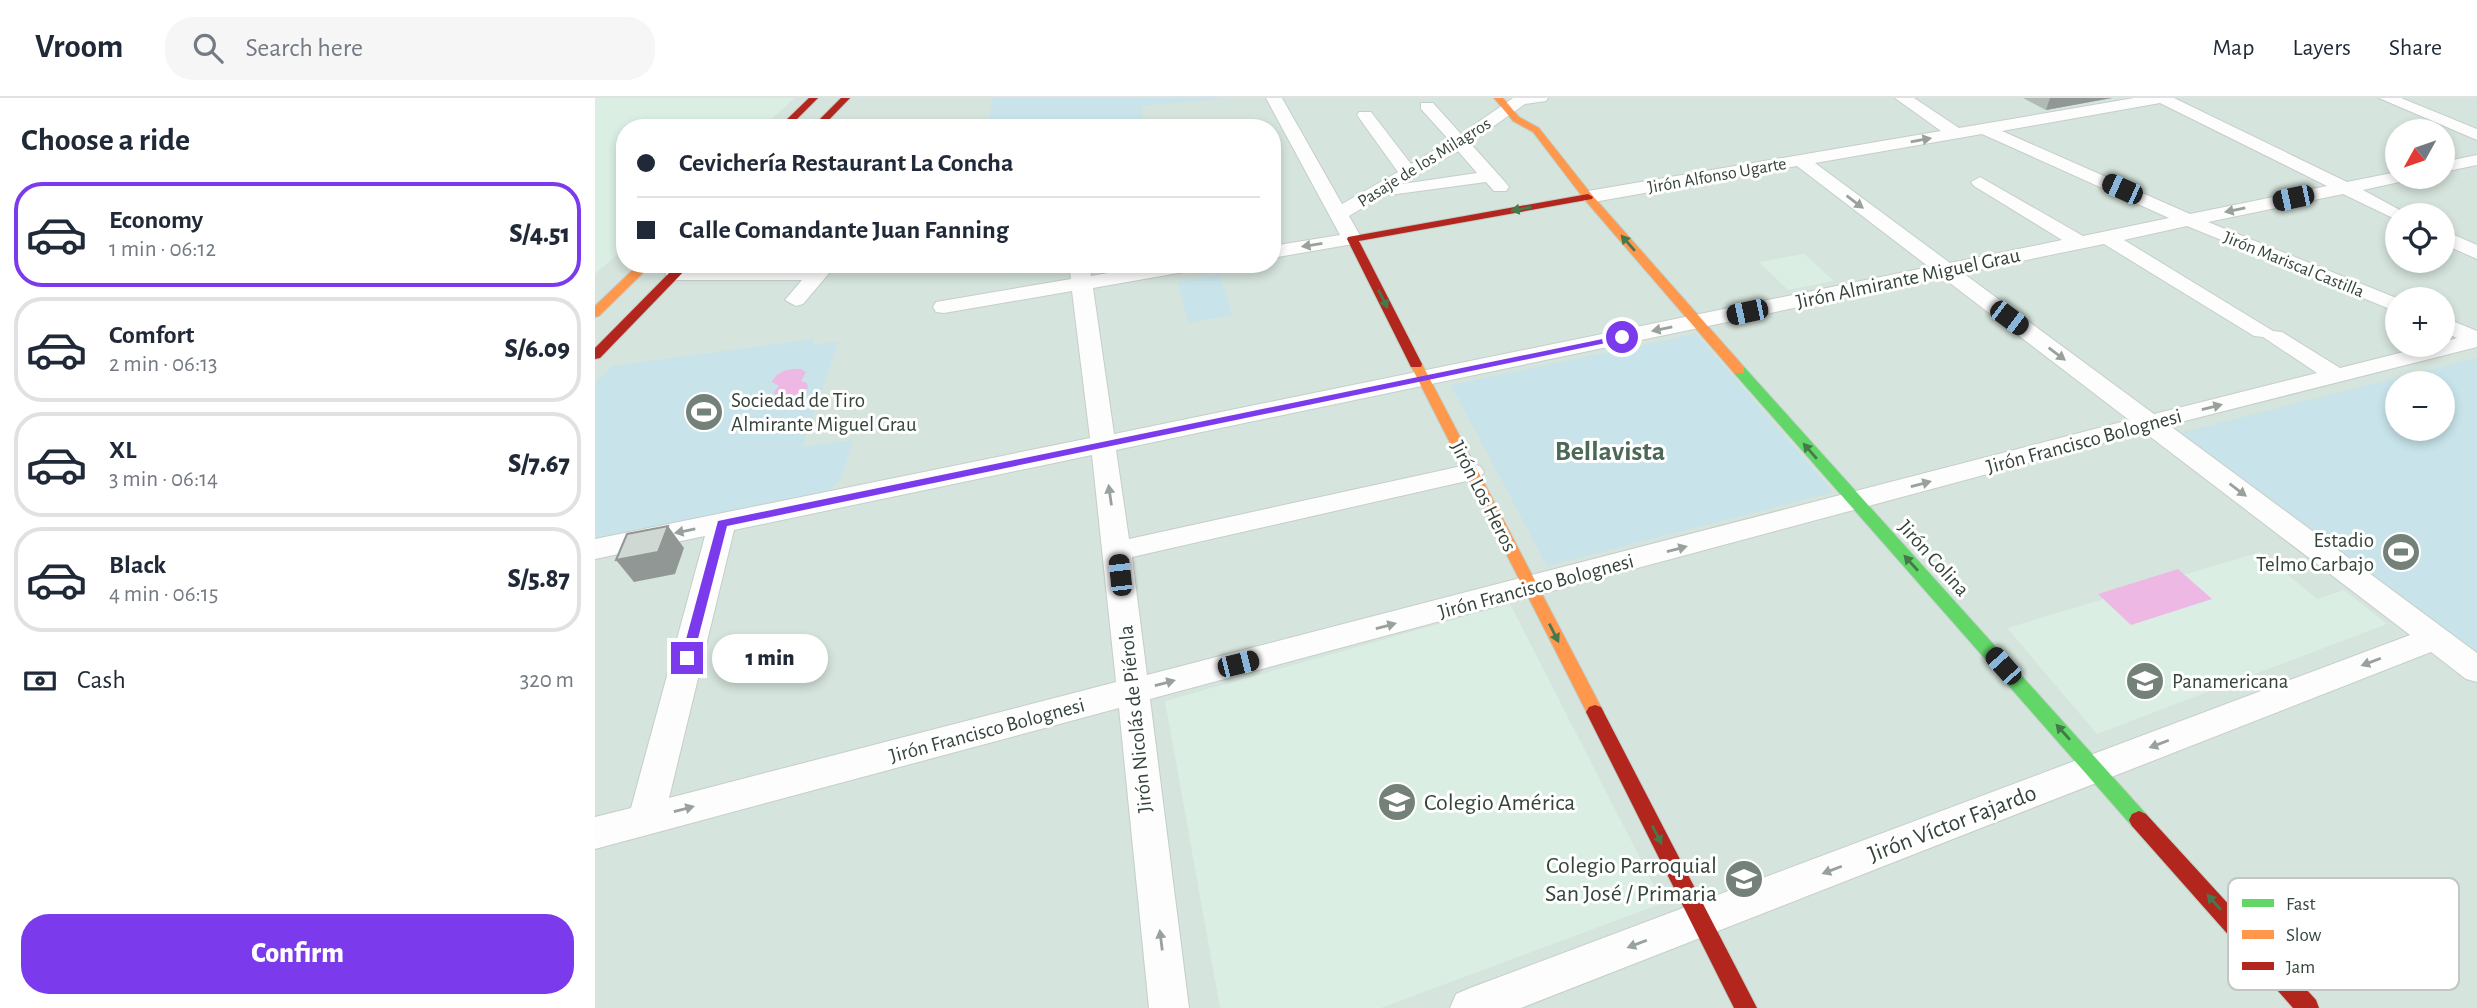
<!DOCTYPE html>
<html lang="en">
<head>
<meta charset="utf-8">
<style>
	:root { --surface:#fff; --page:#f6f6f7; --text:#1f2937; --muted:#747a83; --line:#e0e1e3; --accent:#7c3aed }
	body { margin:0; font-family:"Alegreya Sans",sans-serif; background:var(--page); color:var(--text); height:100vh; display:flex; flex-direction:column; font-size:26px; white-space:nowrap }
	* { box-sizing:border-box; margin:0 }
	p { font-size:23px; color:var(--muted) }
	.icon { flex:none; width:38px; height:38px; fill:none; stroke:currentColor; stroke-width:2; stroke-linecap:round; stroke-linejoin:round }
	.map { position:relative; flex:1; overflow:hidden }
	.panel { display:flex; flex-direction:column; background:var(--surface); width:595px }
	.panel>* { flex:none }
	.banner { position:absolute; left:21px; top:21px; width:665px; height:154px; border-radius:28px; box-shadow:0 4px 10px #0003; display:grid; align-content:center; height:154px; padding:0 21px; background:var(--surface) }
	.needle { width:46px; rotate:230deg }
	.fabs { position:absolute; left:1790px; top:21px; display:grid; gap:14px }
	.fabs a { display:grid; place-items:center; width:70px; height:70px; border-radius:50%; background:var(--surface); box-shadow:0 4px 10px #0003; font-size:35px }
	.end { position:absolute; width:32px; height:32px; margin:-16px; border:9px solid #7c3aed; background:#fff; box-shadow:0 0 0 4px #fff }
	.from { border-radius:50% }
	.bubble { position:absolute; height:49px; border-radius:24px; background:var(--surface); box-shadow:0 4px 10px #0003; font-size:23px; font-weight:800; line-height:49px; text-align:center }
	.car { position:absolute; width:21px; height:42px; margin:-21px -10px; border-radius:9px; box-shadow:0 0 5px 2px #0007; background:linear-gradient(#222 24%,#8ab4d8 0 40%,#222 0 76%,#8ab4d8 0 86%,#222 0) }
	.banner b { display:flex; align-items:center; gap:24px; height:66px; font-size:26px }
	.banner b+b { border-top:2px solid var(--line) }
	.banner i { width:18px; height:18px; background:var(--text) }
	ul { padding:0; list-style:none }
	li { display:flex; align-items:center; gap:21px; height:105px; margin:0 14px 10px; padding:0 7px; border:4px solid var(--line); border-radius:28px }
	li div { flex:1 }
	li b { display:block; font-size:26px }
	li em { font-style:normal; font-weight:800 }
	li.selected { border-color:var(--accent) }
	li>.icon { width:63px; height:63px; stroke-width:1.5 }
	h2 { padding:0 21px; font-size:32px; line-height:84px }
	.pay { display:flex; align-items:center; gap:18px; height:77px; padding:0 21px; font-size:26px }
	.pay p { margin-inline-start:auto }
	.action { display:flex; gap:14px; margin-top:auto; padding:14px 21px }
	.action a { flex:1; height:80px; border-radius:28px; background:var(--accent); color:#fff; font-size:28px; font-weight:800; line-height:80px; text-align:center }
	header { display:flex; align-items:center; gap:42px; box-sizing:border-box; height:98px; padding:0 35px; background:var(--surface); border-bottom:2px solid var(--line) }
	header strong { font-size:33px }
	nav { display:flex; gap:38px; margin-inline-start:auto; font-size:24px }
	.search { width:490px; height:63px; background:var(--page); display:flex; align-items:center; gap:18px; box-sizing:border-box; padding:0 24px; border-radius:28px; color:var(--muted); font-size:26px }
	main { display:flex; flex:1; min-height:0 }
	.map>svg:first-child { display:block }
	.residential { fill:#d5e4dc; fill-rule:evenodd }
	.education { fill:#daeee4 }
	.green { fill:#c8e4ea; fill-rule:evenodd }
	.water { fill:#eeb8e5 }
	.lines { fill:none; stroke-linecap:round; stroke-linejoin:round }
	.street-casing { stroke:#c6cec9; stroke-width:2 }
	.fast-casing { stroke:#bfcfc7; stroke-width:2 }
	.slow-casing { stroke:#bfcfc7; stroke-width:2 }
	.jam-casing { stroke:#bfcfc7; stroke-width:2 }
	.street { fill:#fcfdfc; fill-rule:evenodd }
	.fast { fill:#63d668; fill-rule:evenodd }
	.slow { fill:#ff974d; fill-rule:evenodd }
	.jam { fill:#b3261e; fill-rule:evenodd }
	.wall { fill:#b2bab5 }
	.shaded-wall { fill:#919794 }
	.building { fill:#cfd8d3; stroke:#919794; stroke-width:2 }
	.oneway { fill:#98a19c }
	.oneway2 { fill:#45784b }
	.route { fill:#7c3aed }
	.labels { text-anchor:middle; stroke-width:6; stroke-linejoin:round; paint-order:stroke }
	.far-street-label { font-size:18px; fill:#35453b; stroke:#fff }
	.street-label { font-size:21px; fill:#35453b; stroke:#fff }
	.poi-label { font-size:21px; fill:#35453b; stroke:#fff; text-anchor:start }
	.near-poi-label { font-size:24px; fill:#35453b; stroke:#fff; text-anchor:start }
	.near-street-label { font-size:24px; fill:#35453b; stroke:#fff }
	.district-label { font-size:28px; font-weight:bold; fill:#4c6856; stroke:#fff }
	.key { fill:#fff; stroke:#c2c7c4; stroke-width:2 }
	.key-label { font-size:19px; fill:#35453b }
</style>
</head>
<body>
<header>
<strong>Vroom</strong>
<div class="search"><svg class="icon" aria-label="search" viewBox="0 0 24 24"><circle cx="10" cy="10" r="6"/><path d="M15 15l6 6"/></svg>Search here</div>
<nav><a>Map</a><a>Layers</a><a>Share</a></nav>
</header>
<main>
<section class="panel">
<h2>Choose a ride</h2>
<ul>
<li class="selected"><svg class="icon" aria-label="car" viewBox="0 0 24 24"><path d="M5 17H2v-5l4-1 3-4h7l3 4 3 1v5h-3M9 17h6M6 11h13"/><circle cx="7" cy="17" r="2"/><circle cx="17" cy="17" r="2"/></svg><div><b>Economy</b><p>1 min · 06:12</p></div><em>S/4.51</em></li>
<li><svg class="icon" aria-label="car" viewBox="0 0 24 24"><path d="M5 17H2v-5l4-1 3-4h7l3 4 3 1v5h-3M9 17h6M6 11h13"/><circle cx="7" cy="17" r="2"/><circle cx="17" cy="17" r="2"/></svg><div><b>Comfort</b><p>2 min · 06:13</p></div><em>S/6.09</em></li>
<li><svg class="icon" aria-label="car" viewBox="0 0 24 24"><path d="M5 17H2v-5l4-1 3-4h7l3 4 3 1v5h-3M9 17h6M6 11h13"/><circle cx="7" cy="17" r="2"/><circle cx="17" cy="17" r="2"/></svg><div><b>XL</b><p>3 min · 06:14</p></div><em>S/7.67</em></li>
<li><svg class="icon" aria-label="car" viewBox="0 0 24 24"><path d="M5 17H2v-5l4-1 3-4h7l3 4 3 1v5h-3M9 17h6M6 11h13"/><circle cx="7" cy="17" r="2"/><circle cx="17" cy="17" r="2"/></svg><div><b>Black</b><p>4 min · 06:15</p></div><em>S/5.87</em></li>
</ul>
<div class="pay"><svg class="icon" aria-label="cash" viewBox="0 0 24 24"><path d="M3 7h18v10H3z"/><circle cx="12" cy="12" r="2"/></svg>Cash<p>320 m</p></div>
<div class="action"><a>Confirm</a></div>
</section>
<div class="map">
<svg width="1882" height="910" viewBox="0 0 1882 910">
	<rect width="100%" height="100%" fill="#e8f0ec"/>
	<path class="residential" d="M0,0H1882V910H0ZM30,30H677V166H30ZM1802,33H1848V79H1802ZM1802,117H1848V163H1802ZM1802,201H1848V247H1802ZM1802,285H1848V331H1802Z"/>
	<path class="education" d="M0,0H200L166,30H30V150L0,176Z
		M1209,156L1239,183L1193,192L1164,164Z
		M1665,454L1722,501L1749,492L1792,526L1502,636L1412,530Z
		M915,506L1068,805L786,910H625L570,603Z"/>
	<path class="green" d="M397,0H633L546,8L547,30H393Z
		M625,177L637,217L593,225L583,184Z
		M1101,236L1238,394L952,468L856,287Z
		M219,241L218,247L243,244L207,349L258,342L246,381L234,393L0,443V285L17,268Z
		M1882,260V566L1582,336L1881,260ZM1802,285H1848V331H1802Z"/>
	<path class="water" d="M206,271L211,274L206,283L212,285L213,290L195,300L181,299L179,294L184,288L177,284C182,273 195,270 206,271Z
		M1583,471L1617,501L1536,527L1503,496Z"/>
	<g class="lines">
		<defs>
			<path id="street" d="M671,0H687L747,106L803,74L762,17L764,14H776L816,66L855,43L826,11V5H838L866,36L918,0H953L951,3L930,6L875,45L911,85L914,89L911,93H899L891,84L787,98L754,118L767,141L764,145L677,160V148L745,137ZM863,53L882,75L807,86Z
				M1300,0H1319L1364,30L1539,0H1579L1752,84L1802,74V79H1812L1809,83L1768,92L1814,117H1802V122L1748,96L1613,124L1804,201L1802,214L1592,128L1529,142L1678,233L1687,234L1745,270L1836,247H1848V244L1862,240L1848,234V219L1882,233V249L1574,327L1882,555V584L1871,581L1836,554L926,910H855L861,896L875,890L1815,537L1549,334L555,601L594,910H554L524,610L0,751V719L36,710L110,438L0,461V441L495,340L477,193L349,215L341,214L338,209L341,204L476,181L474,166H494L496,178L563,166H610L600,172L498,190L519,336L1334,169L1202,68L993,105L984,99L993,93L1346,33ZM1565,5L1732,88L1595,116L1407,33ZM1387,36L1574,120L1488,138L1385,79L1376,84L1379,88L1467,142L1355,165L1220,65ZM1509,146L1659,238L1668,239L1722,275L1559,316L1368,175ZM1347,179L1534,322L552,577L537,459L876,382L885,380L889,374L885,368L876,366L534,441L521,352ZM497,357L521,584L74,700L139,432Z
				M1784,0H1806L1882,31V42Z
				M1882,57V67L1848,74V64Z
				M1848,132L1882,147V161L1848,146Z
				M221,166L241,167L208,206L201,208L190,202L207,182H80L70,176L80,170H218Z"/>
			<path id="fast" d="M1144,268L1149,269L1551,716L1554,722L1551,728L1544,731L1537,728L1139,275L1138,272Z"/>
			<path id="slow" d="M899,0H908L924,19L944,30L997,97L1149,269V275H1139L989,101L938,34L918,23Z
				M44,166H57L4,218L0,219V208Z
				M821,262L827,266L1006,609L1009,614L1006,619L1000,621L994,619L815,266Z"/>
			<path id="jam" d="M214,0H223L193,30H183Z
				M246,0H255L226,30H216Z
				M993,96L998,99L997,101L764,143L827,266L826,269H816L752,141L753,139Z
				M83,166H96L5,260L0,261V250Z
				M1000,607L1006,609L1162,910H1139L991,614L994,609Z
				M1544,713L1551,716L1721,902L1724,910H1698L1537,728L1534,722L1537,716Z"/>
		</defs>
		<use href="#street" class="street-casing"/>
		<use href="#fast" class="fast-casing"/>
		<use href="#slow" class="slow-casing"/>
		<use href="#jam" class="jam-casing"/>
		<use href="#street" class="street"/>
		<use href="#fast" class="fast"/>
		<use href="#slow" class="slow"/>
		<use href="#jam" class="jam"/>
	</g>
	<path class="wall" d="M1428,0H1517L1451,12Z"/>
	<path class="shaded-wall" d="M1455,0H1517L1451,12Z
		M73,428L89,450L80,476L39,484L21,462Z"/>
	<path class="building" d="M73,428L63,454L21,462L32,436Z"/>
	<defs><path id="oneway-solid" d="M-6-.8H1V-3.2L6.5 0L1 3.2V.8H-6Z" transform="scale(1.75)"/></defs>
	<g class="oneway">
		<use href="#oneway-solid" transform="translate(1326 42) rotate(-10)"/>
		<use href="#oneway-solid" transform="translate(1260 104) rotate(37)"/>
		<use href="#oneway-solid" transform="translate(1640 112) rotate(168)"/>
		<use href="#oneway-solid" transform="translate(717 147) rotate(171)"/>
		<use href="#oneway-solid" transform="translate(1067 231) rotate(169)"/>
		<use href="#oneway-solid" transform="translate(1462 256) rotate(37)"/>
		<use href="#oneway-solid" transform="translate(1617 309) rotate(-14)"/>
		<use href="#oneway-solid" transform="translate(1326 386) rotate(-15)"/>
		<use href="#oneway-solid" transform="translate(1643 392) rotate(37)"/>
		<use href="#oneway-solid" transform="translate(515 397) rotate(-98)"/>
		<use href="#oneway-solid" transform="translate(90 433) rotate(169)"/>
		<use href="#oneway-solid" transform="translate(1082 451) rotate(-15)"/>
		<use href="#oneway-solid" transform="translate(791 528) rotate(-15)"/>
		<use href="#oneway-solid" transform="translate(1776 564) rotate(159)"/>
		<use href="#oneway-solid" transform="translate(570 585) rotate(-15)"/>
		<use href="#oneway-solid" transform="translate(1564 646) rotate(159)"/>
		<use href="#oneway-solid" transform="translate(89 711) rotate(-15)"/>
		<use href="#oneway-solid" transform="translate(1237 772) rotate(159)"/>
		<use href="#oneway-solid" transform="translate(566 842) rotate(-97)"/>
		<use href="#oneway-solid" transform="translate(1042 846) rotate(159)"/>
	</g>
	<g class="oneway2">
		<use href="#oneway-solid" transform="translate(926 111) rotate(170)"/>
		<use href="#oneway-solid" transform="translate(1033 145) rotate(-131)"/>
		<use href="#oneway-solid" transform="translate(788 201) rotate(63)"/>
		<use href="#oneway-solid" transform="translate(1215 353) rotate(-131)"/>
		<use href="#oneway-solid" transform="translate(1316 465) rotate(-132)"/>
		<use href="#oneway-solid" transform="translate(959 535) rotate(63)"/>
		<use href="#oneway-solid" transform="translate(1468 634) rotate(-132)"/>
		<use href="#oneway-solid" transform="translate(1062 737) rotate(63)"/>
		<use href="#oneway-solid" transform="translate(1619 804) rotate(-132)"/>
	</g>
	<path class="route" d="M1027,237L1030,241L132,428L98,560L92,564L86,560L123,423Z"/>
	<defs>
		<symbol id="stadium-disc" viewBox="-11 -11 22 22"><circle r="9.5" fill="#748179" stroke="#fff"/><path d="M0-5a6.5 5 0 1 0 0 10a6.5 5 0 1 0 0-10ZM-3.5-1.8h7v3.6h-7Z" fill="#fff"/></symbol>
		<symbol id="school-disc" viewBox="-11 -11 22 22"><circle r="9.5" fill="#748179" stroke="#fff"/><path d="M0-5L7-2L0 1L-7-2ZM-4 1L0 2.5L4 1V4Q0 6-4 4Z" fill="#fff"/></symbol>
	</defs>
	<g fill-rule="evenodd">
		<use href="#stadium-disc" x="87" y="292" width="44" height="44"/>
		<use href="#stadium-disc" x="1784" y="432" width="44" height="44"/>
		<use href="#school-disc" x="1528" y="561" width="44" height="44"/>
		<use href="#school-disc" x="780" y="682" width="44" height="44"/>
		<use href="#school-disc" x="1127" y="759" width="44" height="44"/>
	</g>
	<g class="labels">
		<g class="far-street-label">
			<text transform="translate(829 64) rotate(-32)" y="6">Pasaje de los Milagros</text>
			<text transform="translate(1122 77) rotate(-10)" y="6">Jirón Alfonso Ugarte</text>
			<text transform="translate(1699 166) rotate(22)" y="6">Jirón Mariscal Castilla</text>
		</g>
		<g class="street-label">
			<text transform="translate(1313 180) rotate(-12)" y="7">Jirón Almirante Miguel Grau</text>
			<text transform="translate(1489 343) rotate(-15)" y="7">Jirón Francisco Bolognesi</text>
			<text transform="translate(889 398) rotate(63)" y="7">Jirón Los Heros</text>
			<text transform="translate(1339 460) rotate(48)" y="7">Jirón Colina</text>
			<text transform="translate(941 488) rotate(-15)" y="7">Jirón Francisco Bolognesi</text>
			<text transform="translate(540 621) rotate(-96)" y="7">Jirón Nicolás de Piérola</text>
			<text transform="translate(392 632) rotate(-15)" y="7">Jirón Francisco Bolognesi</text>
		</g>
		<g class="poi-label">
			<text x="136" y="309">Sociedad de Tiro<tspan x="136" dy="24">Almirante Miguel Grau</tspan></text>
			<text x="1779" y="449" text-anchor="end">Estadio<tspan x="1779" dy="24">Telmo Carbajo</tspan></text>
			<text x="1577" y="590">Panamericana</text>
		</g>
		<g class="near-poi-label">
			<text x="829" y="712">Colegio América</text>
			<text x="1122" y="775" text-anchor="end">Colegio Parroquial<tspan x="1122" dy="28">San José / Primaria</tspan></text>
		</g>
		<g class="near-street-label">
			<text transform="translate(1357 725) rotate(-21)" y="8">Jirón Víctor Fajardo</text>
		</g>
		<g class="district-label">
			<text x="1015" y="362">Bellavista</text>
		</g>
	</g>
	<rect x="1633" y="780" width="231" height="112" rx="10" class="key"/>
	<rect x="1647" y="801" width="32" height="8" fill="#63d668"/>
	<rect x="1647" y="832" width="32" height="9" fill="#ff974d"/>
	<rect x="1647" y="864" width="32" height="8" fill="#b3261e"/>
	<g class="key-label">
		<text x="1691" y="812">Fast</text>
		<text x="1691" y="843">Slow</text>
		<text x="1691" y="875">Jam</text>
	</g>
</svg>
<div class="fabs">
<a><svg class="needle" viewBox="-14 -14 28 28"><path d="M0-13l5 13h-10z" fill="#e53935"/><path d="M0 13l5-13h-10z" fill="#747a83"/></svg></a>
<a><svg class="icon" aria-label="locate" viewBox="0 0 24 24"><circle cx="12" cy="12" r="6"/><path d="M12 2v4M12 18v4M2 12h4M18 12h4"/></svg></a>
<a>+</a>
<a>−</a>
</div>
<i class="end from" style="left:1027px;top:239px"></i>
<i class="end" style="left:92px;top:560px"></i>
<div class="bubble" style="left:117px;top:536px;width:116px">1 min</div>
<i class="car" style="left:1527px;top:91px;rotate:294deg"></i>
<i class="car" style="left:1698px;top:100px;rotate:258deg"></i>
<i class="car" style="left:1152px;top:214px;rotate:258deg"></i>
<i class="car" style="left:1414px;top:220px;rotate:127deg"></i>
<i class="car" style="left:525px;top:477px;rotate:354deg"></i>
<i class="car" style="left:643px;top:566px;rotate:76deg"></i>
<i class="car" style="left:1408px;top:568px;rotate:318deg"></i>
<div class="banner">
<b><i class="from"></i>Cevichería Restaurant La Concha</b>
<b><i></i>Calle Comandante Juan Fanning</b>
</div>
</div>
</main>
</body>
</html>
